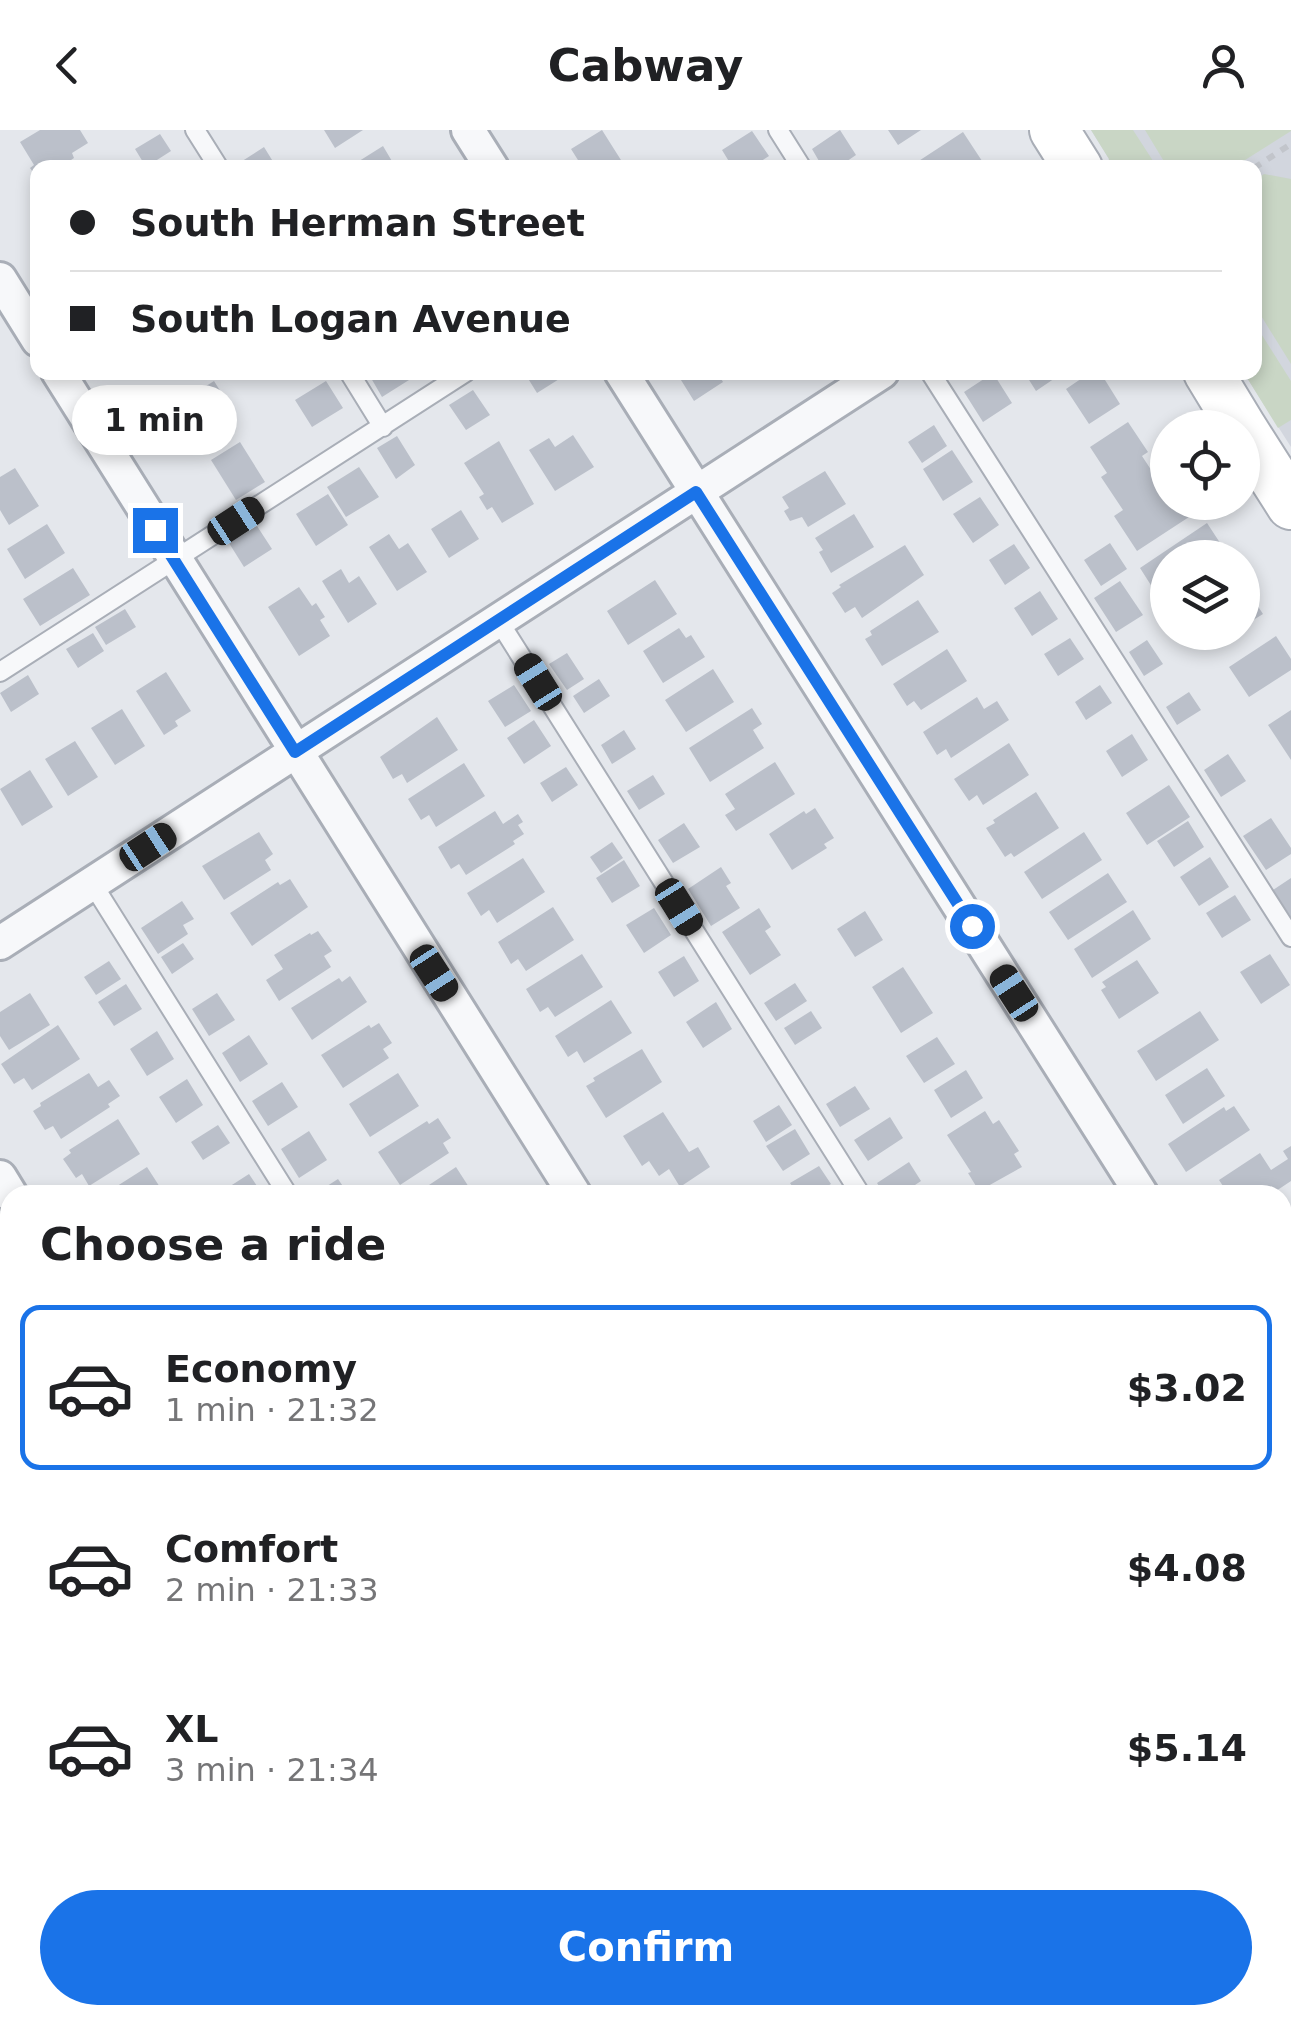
<!DOCTYPE html>
<html lang="en">
<head>
<meta charset="utf-8">
<style>
	:root { --surface:#fff; --page:#f2f2f2; --text:#202124; --muted:#757577; --line:#e0e0e0; --accent:#1a73e8 }
	body { margin:0; font-family:"DejaVu Sans",sans-serif; background:var(--page); color:var(--text); height:100vh; display:flex; flex-direction:column; font-size:38px; white-space:nowrap }
	* { box-sizing:border-box; margin:0 }
	p { font-size:32px; color:var(--muted) }
	.icon { flex:none; width:55px; height:55px; fill:none; stroke:currentColor; stroke-width:2; stroke-linecap:round; stroke-linejoin:round }
	.map { position:relative; flex:1; overflow:hidden }
	.panel { position:absolute; left:0px; top:1055px; width:1292px; height:840px; display:flex; flex-direction:column; background:var(--surface); border-radius:30px 30px 0 0; box-shadow:0 5px 15px #0003 }
	.panel>* { flex:none }
	.top-card { position:absolute; left:30px; top:30px; width:1232px; height:220px; border-radius:20px; box-shadow:0 5px 15px #0003; display:grid; align-content:center; height:220px; padding:0 40px; background:var(--surface) }
	.fabs { position:absolute; left:1150px; top:280px; display:grid; gap:20px }
	.fabs a { display:grid; place-items:center; width:110px; height:110px; border-radius:50%; background:var(--surface); box-shadow:0 5px 15px #0003; font-size:50px }
	.end { position:absolute; width:45px; height:45px; margin:-22px; border:12px solid #1a73e8; background:#fff; box-shadow:0 0 0 5px #fff }
	.from { border-radius:50% }
	.bubble { position:absolute; height:70px; border-radius:35px; background:var(--surface); box-shadow:0 5px 15px #0003; font-size:32px; font-weight:700; line-height:70px; text-align:center }
	.car { position:absolute; width:30px; height:60px; margin:-30px -15px; border-radius:12px; box-shadow:0 0 8px 2px #0007; background:linear-gradient(#222 24%,#8ab4d8 0 40%,#222 0 76%,#8ab4d8 0 86%,#222 0) }
	.top-card b { display:flex; align-items:center; gap:35px; height:95px; font-size:38px }
	.top-card b+b { border-top:2px solid var(--line) }
	.top-card i { width:25px; height:25px; background:var(--text) }
	ul { padding:0; list-style:none }
	li { display:flex; align-items:center; gap:30px; height:165px; margin:0 20px 15px; padding:0 20px; border:5px solid transparent; border-radius:20px }
	li div { flex:1 }
	li b { display:block; font-size:38px }
	li em { font-style:normal; font-weight:700 }
	li.on { border-color:var(--accent) }
	li>.icon { width:90px; height:90px; stroke-width:1.5 }
	h2 { padding:0 40px; font-size:45px; line-height:120px }
	.action { display:flex; gap:20px; margin-top:auto; padding:20px 40px }
	.action a { flex:1; height:115px; border-radius:60px; background:var(--accent); color:#fff; font-size:40px; font-weight:700; line-height:115px; text-align:center }
	header { display:flex; justify-content:space-between; align-items:center; height:130px; padding:0 40px; background:var(--surface); font-size:45px; font-weight:700 }
	.map>svg:first-child { display:block }
	.built { fill:#d2d6de }
	.green { fill:#c9d6c5 }
	.building { fill:#bbc0ca }
	.lines { fill:none; stroke-linecap:round; stroke-linejoin:round }
	.lane-casing { stroke:#a9aeb7; stroke-width:22 }
	.street-casing { stroke:#a9aeb7; stroke-width:38 }
	.secondary-casing { stroke:#a9aeb7; stroke-width:52 }
	.path { stroke:#c2c5cb; stroke-width:6; stroke-dasharray:8 8; stroke-linecap:butt }
	.lane { stroke:#f7f8fa; stroke-width:18 }
	.street { stroke:#f7f8fa; stroke-width:32 }
	.secondary { stroke:#fff; stroke-width:48 }
	.route { stroke:#1a73e8; stroke-width:12 }
</style>
</head>
<body>
<header><svg class="icon" aria-label="back" viewBox="0 0 24 24"><path d="M15 5l-7 7 7 7"/></svg>Cabway<svg class="icon" aria-label="person" viewBox="0 0 24 24"><circle cx="12" cy="8" r="4"/><path d="M4 21q1-7 8-7t8 7"/></svg></header>
<div class="map">
<svg width="1291" height="1895" viewBox="0 0 1291 1895">
	<rect width="100%" height="100%" fill="#e4e7ec"/>
	<path class="built" d="M1091,0H1291V317L1244,243L1255,242V38L1107,37L1109,29Z"/>
	<path class="green" d="M1091,0H1133L1157,37H1107L1109,29Z
		M1145,0H1291V1L1234,37L1168,38Z
		M1264,44L1291,49V234L1255,176V50Z
		M1255,194L1291,251V290L1278,298L1244,243L1255,242Z"/>
	<path class="building" d="M40,0H80L88,13L72,23L74,28L59,38H38V49L30,38L34,35L20,12Z
		M324,0H363L335,18Z
		M602,0L626,38H583L571,19Z
		M840,0L856,25L837,38H823L812,19Z
		M888,0H921L898,15Z
		M752,1L769,26L750,38H733L722,20Z
		M963,2L984,34L979,38H908Z
		M160,4L171,21L146,37L135,19Z
		M383,16L396,38H348Z
		M264,17L277,38H237L236,35Z
		M380,242H404L409,250L382,267L371,248Z
		M524,242H562L564,246L537,263Z
		M676,242H717L723,252L694,271Z
		M1024,242H1064L1036,261Z
		M1091,242H1100L1120,274L1089,294L1066,259Z
		M993,243L1012,273L983,292L964,262Z
		M214,251L236,286L199,309L178,274Z
		M326,251L343,278L312,297L295,270Z
		M473,260L490,285L466,300L449,275Z
		M1128,292L1148,322L1142,326L1161,355L1168,354V372H1180L1189,387L1137,421L1114,386L1123,380L1101,347L1107,343L1090,317Z
		M934,295L947,316L922,333L908,312Z
		M573,305L594,337L555,361L529,320L549,308L555,317Z
		M397,306L415,335L396,349L377,318Z
		M499,311L534,374L502,393L492,377L487,380L479,367L484,364L464,333Z
		M240,312L265,352L236,370L211,330Z
		M952,320L973,352L943,371L923,339Z
		M359,337L379,367L346,387L327,357Z
		M15,338L39,376L9,395L0,380V347Z
		M825,341L846,374L808,397L802,387L790,391L784,381L789,378L782,367Z
		M328,364L348,395L316,416L296,384Z
		M980,367L999,395L973,413L953,384Z
		M461,380L479,409L449,428L431,399Z
		M854,384L874,417L831,443L819,422L823,420L815,408Z
		M1207,393L1230,428H1168V466L1161,471L1140,438Z
		M47,394L65,423L25,449L7,419Z
		M257,396L272,419L244,437L229,413Z
		M389,404L399,419L408,413L427,442L397,461L369,417Z
		M1110,413L1127,439L1101,456L1084,430Z
		M1014,414L1030,438L1005,455L989,430Z
		M905,415L924,445L862,488L855,477L845,483L832,463L841,457L839,455Z
		M73,438L90,465L40,496L23,469Z
		M341,439L349,453L359,446L377,474L348,493L322,451Z
		M655,450L677,484L628,515L607,481Z
		M1120,451L1143,485L1116,502L1094,468Z
		M1242,452L1263,484L1242,497Z
		M299,457L312,476L316,473L325,487L320,490L330,506L299,526L268,477Z
		M1040,461L1058,489L1032,506L1014,478Z
		M918,470L939,502L882,536L865,509L872,505L870,501Z
		M125,479L136,497L106,515L95,497Z
		M679,498L686,508L691,505L705,527L663,553L643,521Z
		M93,503L104,521L78,538L66,519Z
		M1276,506L1291,529V540L1249,567L1229,537Z
		M1070,508L1084,529L1058,546L1044,524Z
		M1147,510L1163,534L1144,546L1129,522Z
		M947,519L967,551L921,580L914,571L907,576L893,554Z
		M567,523L584,549L567,560L549,534Z
		M713,539L734,572L686,602L665,570Z
		M166,542L191,581L175,591L178,596L164,605L136,561Z
		M28,545L39,564L11,582L0,563Z
		M599,549L610,566L584,583L573,566Z
		M514,555L531,581L505,597L488,571Z
		M1100,555L1112,573L1086,590L1075,572Z
		M1189,562L1201,580L1177,595L1166,577Z
		M977,567L984,579L997,571L1009,590L951,628L946,619L937,625L923,602Z
		M752,578L762,594L753,600L764,618L710,652L689,618Z
		M122,579L145,616L115,635L91,598Z
		M1291,580V630L1268,595Z
		M437,587L458,620L407,653L402,644L393,649L380,627Z
		M534,590L551,616L524,634L507,608Z
		M624,600L636,619L612,634L601,615Z
		M1132,604L1148,630L1122,647L1106,621Z
		M75,611L98,647L68,666L45,629Z
		M1009,613L1029,645L983,675L977,665L969,671L954,649Z
		M1228,624L1246,651L1221,667L1204,640Z
		M775,632L795,664L736,701L725,685L735,679L725,664Z
		M464,633L485,666L436,697L429,685L421,690L408,669Z
		M566,637L578,655L552,672L540,653Z
		M30,640L53,677L22,696L0,659Z
		M653,645L665,664L639,680L627,661Z
		M1169,655L1190,687L1147,715L1126,683Z
		M1036,662L1059,698L1014,727L1011,723L1005,727L986,698L995,693L993,690Z
		M815,678L834,708L824,714L827,718L792,740L769,704L804,681L806,684Z
		M495,681L503,694L518,684L523,692L518,695L524,704L513,711L515,714L466,745L459,734L451,739L438,717Z
		M1271,688L1291,718V724L1266,740L1243,706Z
		M1188,691L1204,717L1174,737L1157,711Z
		M684,693L700,717L673,733L658,710Z
		M259,702L273,724L265,730L271,740L224,770L202,736Z
		M1084,702L1102,730L1042,769L1024,742Z
		M612,712L623,728L601,743L590,727Z
		M1210,727L1229,757L1199,776L1180,747Z
		M523,728L545,762L497,793L489,780L481,786L467,763Z
		M624,730L640,756L612,773L596,748Z
		M721,737L731,753L726,756L740,778L711,796L688,759Z
		M1108,743L1127,772L1068,810L1049,782Z
		M1291,748V787L1273,760Z
		M290,749L308,777L252,816L230,783L278,752L280,755Z
		M1235,765L1251,790L1222,808L1206,783Z
		M182,771L194,789L183,795L188,804L158,824L141,798Z
		M553,777L574,810L526,841L518,829L511,834L498,812Z
		M654,778L671,805L644,823L626,795Z
		M759,778L771,797L765,801L781,825L750,845L722,802Z
		M1133,780L1151,809L1092,848L1074,819Z
		M865,781L883,810L855,827L837,799Z
		M318,801L332,821L324,826L331,837L279,871L266,850L283,839L274,825L310,803L311,805Z
		M183,813L194,829L172,844L161,827Z
		M582,824L603,857L555,887L548,877L540,882L526,859Z
		M1270,824L1290,855L1261,874L1240,842Z
		M684,826L699,851L674,867L658,842Z
		M1137,830L1159,863L1119,889L1101,860L1106,857L1102,852Z
		M109,831L121,849L96,865L84,847Z
		M903,837L933,883L901,903L872,857Z
		M350,846L367,872L312,910L291,878L339,848L342,852Z
		M795,853L807,871L776,891L764,873Z
		M126,854L142,879L114,896L98,872Z
		M30,863L50,895L9,920L0,906V882Z
		M217,863L235,890L209,906L192,879Z
		M611,870L632,903L584,933L577,921L568,927L555,906Z
		M716,872L732,899L703,918L686,892Z
		M811,881L822,898L795,915L784,898Z
		M1200,881L1219,910L1156,951L1137,921Z
		M379,893L392,913L383,919L389,928L343,958L321,925L369,895L371,898Z
		M58,895L80,929L32,960L24,948L14,954L1,934Z
		M157,901L174,929L147,946L130,919Z
		M249,905L268,934L240,952L222,923Z
		M937,907L955,934L924,953L906,926Z
		M642,919L662,952L606,988L586,956L595,951L593,948Z
		M1207,938L1225,966L1183,994L1165,965Z
		M966,940L983,968L951,988L934,960Z
		M89,943L98,957L109,950L120,966L108,974L110,977L61,1009L53,996L45,1000L33,981L41,976L40,973Z
		M398,943L419,976L370,1007L349,974Z
		M187,949L203,975L176,993L159,967Z
		M282,952L298,977L268,996L252,971Z
		M855,956L870,979L840,997L826,974Z
		M779,975L792,995L766,1012L753,991Z
		M1234,976L1250,1000L1186,1042L1168,1014L1224,977L1226,981Z
		M985,981L993,994L999,990L1019,1021L1014,1024L1022,1037L979,1061L968,1043L971,1042L947,1005Z
		M663,982L689,1022L698,1017L710,1037L680,1057L669,1039L659,1046L649,1031L642,1036L623,1006Z
		M890,987L903,1008L868,1031L854,1010Z
		M438,988L451,1008L443,1013L449,1023L400,1055L378,1022L427,991L429,994Z
		M118,989L140,1024L89,1056L82,1044L76,1048L63,1029L71,1023L69,1020Z
		M218,995L230,1013L203,1030L191,1012Z
		M795,999L810,1024L783,1041L766,1016Z
		M309,1001L327,1030L299,1048L281,1019Z
		M1291,1016V1051L1270,1065H1229L1219,1050L1260,1023L1271,1040L1288,1029L1283,1021Z
		M909,1032L921,1051L900,1065H885L877,1053Z
		M819,1036L831,1054L813,1065H798L790,1053Z
		M147,1037L165,1065H103Z
		M456,1037L474,1065H414Z
		M249,1044L263,1065H222L221,1062Z
		M338,1049L349,1065H313Z
		M10,1194V1240L0,1247V1201Z
		M10,1263V1307L0,1314V1269Z
		M1290,1454L1291,1496L1282,1502V1458Z
		M1291,1515V1557L1282,1544V1520Z
		M10,1765V1820L0,1804V1772Z
		M292,1885H344L328,1895L320,1887L307,1895H298Z
		M380,1885H435L438,1890L430,1895H375L372,1890Z
		M614,1885H658L643,1895H621Z
		M1208,1885H1266L1268,1888L1258,1895H1192Z"/>
	<g class="lines">
		<defs>
			<path id="lane" d="M195,0L219,38
				M778,0L802,38
				M349,242L383,297
				M930,242L1291,807
				M498,490L861,1065
				M0,542L466,242
				M92,753L288,1065
				M0,1492L10,1507
				M1282,1730L1291,1743
				M249,1885L255,1895
				M806,1885L812,1895"/>
			<path id="street" d="M468,0L492,38
				M0,149L38,210
				M58,242L575,1065
				M621,242L1142,1065
				M0,813L882,242
				M0,1047L11,1065
				M1282,1146L1291,1141
				M1282,1286L1291,1299
				M529,1885L535,1895
				M1091,1885L1097,1895
				M131,1895L146,1885"/>
			<path id="secondary" d="M1054,0L1078,38
				M1208,242L1242,298
				M1242,298L1291,375"/>
		</defs>
		<use href="#lane" class="lane-casing"/>
		<use href="#street" class="street-casing"/>
		<use href="#secondary" class="secondary-casing"/>
		<path class="path" d="M1254,38L1291,14"/>
		<use href="#lane" class="lane"/>
		<use href="#street" class="street"/>
		<use href="#secondary" class="secondary"/>
	</g>
	<g class="lines">
		<path class="route" d="M155,400L295,622L696,362L972,796"/>
	</g>
</svg>
<div class="fabs">
<a><svg class="icon" aria-label="locate" viewBox="0 0 24 24"><circle cx="12" cy="12" r="6"/><path d="M12 2v4M12 18v4M2 12h4M18 12h4"/></svg></a>
<a><svg class="icon" aria-label="layers" viewBox="0 0 24 24"><path d="M12 4l9 5-9 5-9-5zM3 14l9 5 9-5"/></svg></a>
</div>
<i class="end from" style="left:972px;top:796px"></i>
<i class="end" style="left:155px;top:400px"></i>
<div class="bubble" style="left:72px;top:255px;width:165px">1 min</div>
<i class="car" style="left:236px;top:391px;rotate:57deg"></i>
<i class="car" style="left:538px;top:552px;rotate:328deg"></i>
<i class="car" style="left:148px;top:717px;rotate:57deg"></i>
<i class="car" style="left:679px;top:777px;rotate:148deg"></i>
<i class="car" style="left:434px;top:843px;rotate:147deg"></i>
<i class="car" style="left:1014px;top:863px;rotate:327deg"></i>
<div class="top-card">
<b><i class="from"></i>South Herman Street</b>
<b><i></i>South Logan Avenue</b>
</div>
<section class="panel">
<h2>Choose a ride</h2>
<ul>
<li class="on"><svg class="icon" aria-label="car" viewBox="0 0 24 24"><path d="M5 17H2v-5l4-1 3-4h7l3 4 3 1v5h-3M9 17h6M6 11h13"/><circle cx="7" cy="17" r="2"/><circle cx="17" cy="17" r="2"/></svg><div><b>Economy</b><p>1 min · 21:32</p></div><em>$3.02</em></li>
<li><svg class="icon" aria-label="car" viewBox="0 0 24 24"><path d="M5 17H2v-5l4-1 3-4h7l3 4 3 1v5h-3M9 17h6M6 11h13"/><circle cx="7" cy="17" r="2"/><circle cx="17" cy="17" r="2"/></svg><div><b>Comfort</b><p>2 min · 21:33</p></div><em>$4.08</em></li>
<li><svg class="icon" aria-label="car" viewBox="0 0 24 24"><path d="M5 17H2v-5l4-1 3-4h7l3 4 3 1v5h-3M9 17h6M6 11h13"/><circle cx="7" cy="17" r="2"/><circle cx="17" cy="17" r="2"/></svg><div><b>XL</b><p>3 min · 21:34</p></div><em>$5.14</em></li>
</ul>
<div class="action"><a>Confirm</a></div>
</section>
</div>
</body>
</html>
